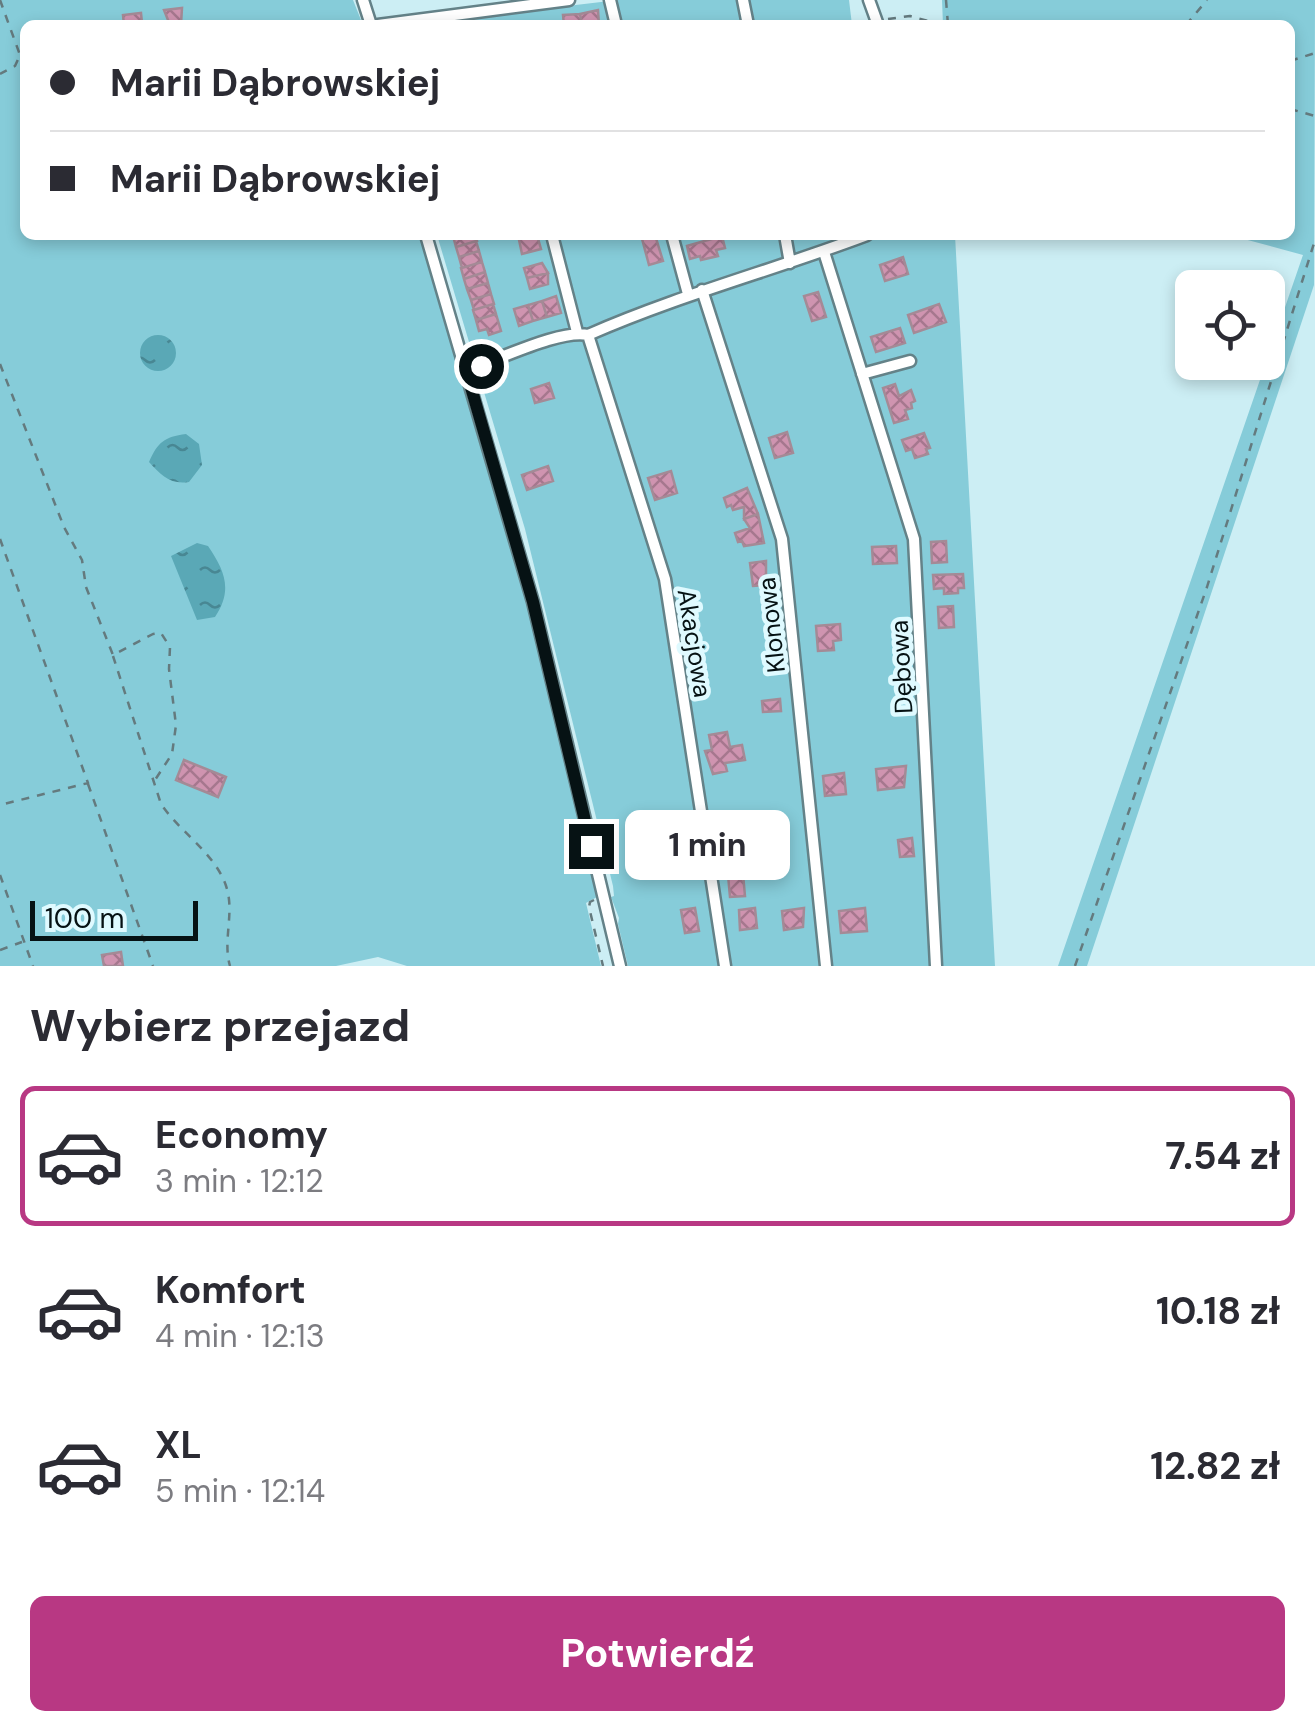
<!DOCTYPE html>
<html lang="pl">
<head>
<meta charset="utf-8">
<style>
	:root { --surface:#fff; --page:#f7f7f7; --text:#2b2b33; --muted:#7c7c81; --line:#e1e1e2; --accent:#b83883 }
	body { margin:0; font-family:"DM Sans",sans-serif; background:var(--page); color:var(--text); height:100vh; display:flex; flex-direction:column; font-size:38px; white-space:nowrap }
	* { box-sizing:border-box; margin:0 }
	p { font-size:32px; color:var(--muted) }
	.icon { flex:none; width:55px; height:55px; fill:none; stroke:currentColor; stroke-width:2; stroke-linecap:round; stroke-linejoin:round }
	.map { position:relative; height:966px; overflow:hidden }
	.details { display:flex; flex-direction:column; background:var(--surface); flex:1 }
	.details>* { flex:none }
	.banner { position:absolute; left:20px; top:20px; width:1275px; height:220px; border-radius:15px; box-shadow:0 5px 15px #0003; display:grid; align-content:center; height:220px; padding:0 30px; background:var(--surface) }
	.buttons { position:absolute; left:1175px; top:270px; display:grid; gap:20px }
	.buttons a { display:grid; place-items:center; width:110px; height:110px; border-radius:15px; background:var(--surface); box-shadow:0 5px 15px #0003; font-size:50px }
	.scale { position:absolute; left:30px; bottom:25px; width:168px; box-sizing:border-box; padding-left:10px; border:5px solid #061214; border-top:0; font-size:28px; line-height:35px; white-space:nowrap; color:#061214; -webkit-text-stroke:8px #dffaff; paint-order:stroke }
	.end { position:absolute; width:45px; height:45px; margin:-22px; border:12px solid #061214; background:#fff; box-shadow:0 0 0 5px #fff }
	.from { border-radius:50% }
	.bubble { position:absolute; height:70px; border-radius:15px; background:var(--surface); box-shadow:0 5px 15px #0003; font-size:32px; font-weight:700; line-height:70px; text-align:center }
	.banner b { display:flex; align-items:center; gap:35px; height:95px; font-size:38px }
	.banner b+b { border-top:2px solid var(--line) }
	.banner i { width:25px; height:25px; background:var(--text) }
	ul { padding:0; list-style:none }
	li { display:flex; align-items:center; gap:30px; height:140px; margin:0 20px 15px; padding:0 10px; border:5px solid transparent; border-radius:15px }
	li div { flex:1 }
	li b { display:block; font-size:38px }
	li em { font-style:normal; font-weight:700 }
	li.selected { border-color:var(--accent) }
	li>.icon { width:90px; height:90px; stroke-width:1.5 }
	h2 { padding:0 30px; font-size:45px; line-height:120px }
	.button { display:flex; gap:20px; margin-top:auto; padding:20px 30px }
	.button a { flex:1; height:115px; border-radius:15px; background:var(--accent); color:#fff; font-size:40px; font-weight:700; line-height:115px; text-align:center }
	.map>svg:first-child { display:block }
	.green { fill:#86ccd9 }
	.water { fill:url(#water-ripples) }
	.building { fill:url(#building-cross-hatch); stroke:#a48a96; stroke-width:2.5 }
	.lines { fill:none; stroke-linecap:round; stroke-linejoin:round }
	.street-casing { stroke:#648288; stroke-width:15 }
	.path { stroke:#647a7e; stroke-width:2.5; stroke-dasharray:8 8; stroke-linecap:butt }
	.street { stroke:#fff; stroke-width:10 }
	.route { stroke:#061214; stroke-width:12 }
	.labels { text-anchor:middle; stroke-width:9; stroke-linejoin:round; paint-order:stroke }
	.street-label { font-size:25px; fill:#061214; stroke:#dffaff }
</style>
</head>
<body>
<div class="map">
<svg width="1315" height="966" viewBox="0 0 1315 966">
	<defs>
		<pattern id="water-ripples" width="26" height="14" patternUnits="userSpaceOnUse" patternTransform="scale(2.5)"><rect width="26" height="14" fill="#5aa8b6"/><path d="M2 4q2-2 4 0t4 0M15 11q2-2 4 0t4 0" fill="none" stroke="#488793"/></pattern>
		<pattern id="building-cross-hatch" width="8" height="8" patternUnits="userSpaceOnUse" patternTransform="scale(2.5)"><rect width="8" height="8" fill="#cf94b0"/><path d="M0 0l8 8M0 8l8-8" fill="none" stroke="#a6778e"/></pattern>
	</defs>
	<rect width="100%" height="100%" fill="#cceef4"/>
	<path class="green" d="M0,0H353L363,25H25V235H420L522,581L597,897L586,903L601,966H407L378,957L336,966H0Z
		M618,0H849L852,25H407Z
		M942,0H1315L1314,285L1087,966H1058L1303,255L1229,235H1290V25H943Z
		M437,235H955L995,966H628L618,924L619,918L611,897L614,896L613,886L525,529Z"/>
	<path class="water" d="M140 353a18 18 0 1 1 36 0a18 18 0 1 1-36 0Z
		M186,434L199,444L202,465L189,482C170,485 161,475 149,462C158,442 164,437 186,434Z
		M197,543L208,546C225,571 233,590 215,617L197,620L171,556Z"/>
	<path class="building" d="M182,8L181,24L170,25L164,10Z
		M598,10L599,25H582L580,14Z
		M141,13L142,23L124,25L123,15Z
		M580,14L582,25H564L563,15Z
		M475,235L477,241L456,247L453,236Z
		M518,235H537L541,249L522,254Z
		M641,235H655L663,261L649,265Z
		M722,236L725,248L716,250L718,256L701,260L700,256L690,259L687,246Z
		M476,241L479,251L459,257L456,247Z
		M479,251L482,262L462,268L459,257Z
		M903,257L908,274L885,281L880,265Z
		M482,262L485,272L464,279L461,268Z
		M542,263L548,273L527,278L524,268Z
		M485,272L488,283L467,289L464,279Z
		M548,273V284L530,289L527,278Z
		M488,283L491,294L471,300L467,289Z
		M818,292L826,317L812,321L804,296Z
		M491,294L494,304L474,310L471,300Z
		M556,296L561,313L547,317L542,301Z
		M542,301L547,317L533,321L528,305Z
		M493,304L496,314L476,320L473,310Z
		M939,304L946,322L914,333L908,315Z
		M528,305L533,321L519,326L514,309Z
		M496,314L501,331L489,335L487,329L479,331L476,320Z
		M900,328L905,343L876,352L871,337Z
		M549,383L554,398L535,403L531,389Z
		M895,384L899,396L911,390L915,401L911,403L912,408L905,410L908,419L894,423L883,388Z
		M787,432L793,453L775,458L769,438Z
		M924,433L930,448L926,449L928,454L915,458L912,449L906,451L902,440Z
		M548,466L553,481L527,490L522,475Z
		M671,471L677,493L655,500L648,478Z
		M747,488L758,514L744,519V507L733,510L731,505L727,507L724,498Z
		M758,514L764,543L744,546L742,541L738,542L735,533L750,528L744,519Z
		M946,541L947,562L932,563L931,542Z
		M896,546L897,563L873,564L872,547Z
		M766,561V585L753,586L750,563Z
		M963,574L964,588H958V593L944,594V588L934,589L933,575Z
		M953,606L954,627L939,628L938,607Z
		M840,624L841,640L833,641L834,650L818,651L816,626Z
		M780,699L781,711L763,712L762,701Z
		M727,732L730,747L742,745L745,760L725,763L727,771L713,774L705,751L712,750L709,735Z
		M184,760L226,777L218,797L176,780Z
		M906,766L904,787L878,790L876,769Z
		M844,773L846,794L825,796L823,776Z
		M912,838L914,856L900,857L898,840Z
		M743,874L745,896L730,897L728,875Z
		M695,908L699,931L685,933L681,910Z
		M755,908L757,928L740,930L739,910Z
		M804,908L803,927L784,930L782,911Z
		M865,908L867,931L841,933L839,911Z
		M121,952L123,966H104L102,955Z"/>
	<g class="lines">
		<defs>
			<path id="street" d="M363,0L371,25
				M610,0L616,25
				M743,0L748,25
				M869,0L878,25
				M378,25L569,0
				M426,235L533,602L620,966
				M552,235L577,332
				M672,235L688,294
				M785,235L790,263
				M824,252L914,539L936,966
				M702,290L782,539L826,966
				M588,335L665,579L725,966
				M466,370C497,361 559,329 588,335C679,295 774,270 867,235
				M862,374L910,361"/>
		</defs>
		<use href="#street" class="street-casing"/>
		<path class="path" d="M0,0L20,55L15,66L0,74
			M946,0L948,25
			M888,19L910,16L942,25
			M1186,25L1207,0
			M1290,61L1315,53
			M1290,109L1315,116
			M0,364L64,527L82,560L86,587L113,655L153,634L161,633L170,647L169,669L176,725L172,754L153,783
			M0,539L88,783L0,805
			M113,656L161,804C181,834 220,856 228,893C233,917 223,943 230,966
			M88,784L153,966
			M0,875L33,966
			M594,900L590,902L589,907L603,966
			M0,950L22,942
			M1075,966L1207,587L1315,240"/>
		<use href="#street" class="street"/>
	</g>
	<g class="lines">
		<path class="route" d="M481,366L466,370L533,602L591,846"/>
	</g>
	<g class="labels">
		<g class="street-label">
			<text transform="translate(771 625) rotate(-96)" y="9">Klonowa</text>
			<text transform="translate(695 643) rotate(81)" y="9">Akacjowa</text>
			<text transform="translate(901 667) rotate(-93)" y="9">Dębowa</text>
		</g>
	</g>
</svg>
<div class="buttons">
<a><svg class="icon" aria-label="locate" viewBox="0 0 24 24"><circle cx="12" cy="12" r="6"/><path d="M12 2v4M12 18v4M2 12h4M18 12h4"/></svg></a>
</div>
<div class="scale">100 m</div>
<i class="end from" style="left:481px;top:366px"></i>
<i class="end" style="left:591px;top:846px"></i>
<div class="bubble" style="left:625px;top:810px;width:165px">1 min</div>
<div class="banner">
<b><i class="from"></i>Marii Dąbrowskiej</b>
<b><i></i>Marii Dąbrowskiej</b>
</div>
</div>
<section class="details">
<h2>Wybierz przejazd</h2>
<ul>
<li class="selected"><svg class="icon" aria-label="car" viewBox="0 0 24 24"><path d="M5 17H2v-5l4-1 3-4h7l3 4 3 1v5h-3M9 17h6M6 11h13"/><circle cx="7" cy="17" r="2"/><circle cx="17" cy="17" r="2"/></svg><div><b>Economy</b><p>3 min · 12:12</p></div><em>7.54 zł</em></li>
<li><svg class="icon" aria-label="car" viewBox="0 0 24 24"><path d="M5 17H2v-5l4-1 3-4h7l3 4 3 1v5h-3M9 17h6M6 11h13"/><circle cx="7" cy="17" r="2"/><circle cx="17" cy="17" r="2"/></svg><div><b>Komfort</b><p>4 min · 12:13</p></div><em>10.18 zł</em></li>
<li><svg class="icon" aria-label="car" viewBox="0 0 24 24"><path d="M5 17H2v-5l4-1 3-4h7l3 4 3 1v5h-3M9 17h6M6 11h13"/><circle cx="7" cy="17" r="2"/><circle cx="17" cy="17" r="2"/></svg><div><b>XL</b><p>5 min · 12:14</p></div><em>12.82 zł</em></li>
</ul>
<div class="button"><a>Potwierdź</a></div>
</section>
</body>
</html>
